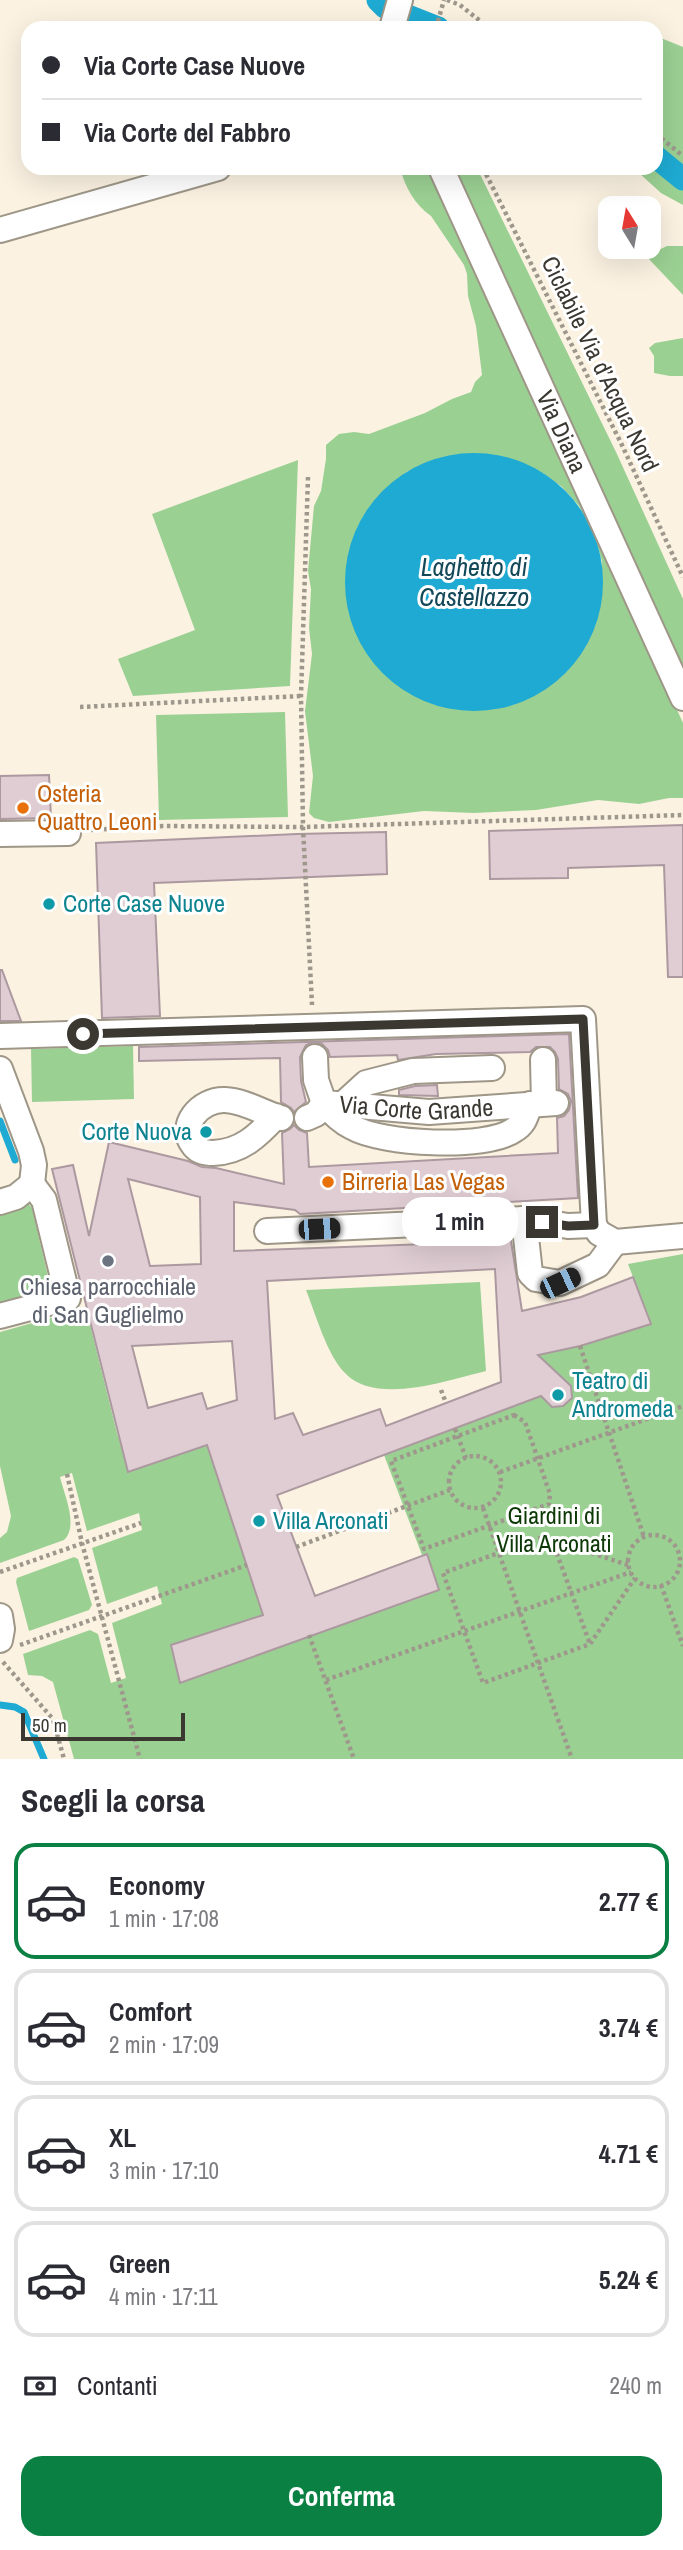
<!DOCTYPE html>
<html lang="it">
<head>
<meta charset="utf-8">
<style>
	:root { --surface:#fff; --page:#f2f2f3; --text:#2b2b33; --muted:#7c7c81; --line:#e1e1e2; --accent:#0b8043 }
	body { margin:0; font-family:"Archivo Narrow",sans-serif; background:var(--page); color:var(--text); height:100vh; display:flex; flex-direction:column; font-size:26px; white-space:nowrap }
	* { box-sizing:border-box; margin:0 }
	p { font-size:23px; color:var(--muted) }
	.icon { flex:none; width:38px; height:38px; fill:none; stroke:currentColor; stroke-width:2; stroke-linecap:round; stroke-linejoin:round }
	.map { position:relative; height:1759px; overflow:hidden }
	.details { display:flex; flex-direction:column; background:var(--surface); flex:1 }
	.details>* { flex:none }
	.top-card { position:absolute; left:21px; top:21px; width:642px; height:154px; border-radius:21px; box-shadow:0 7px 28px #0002; display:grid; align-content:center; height:154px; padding:0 21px; background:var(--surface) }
	.needle { width:46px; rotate:349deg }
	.tools { position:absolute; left:598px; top:196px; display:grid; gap:14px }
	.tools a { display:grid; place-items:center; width:63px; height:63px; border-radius:14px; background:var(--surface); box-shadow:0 7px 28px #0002; font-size:35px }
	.scale { position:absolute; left:21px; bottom:18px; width:164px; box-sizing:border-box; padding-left:7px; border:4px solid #3b3831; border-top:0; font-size:19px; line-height:24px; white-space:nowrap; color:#3b3831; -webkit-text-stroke:5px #fff; paint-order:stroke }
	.end { position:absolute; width:32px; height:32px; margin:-16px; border:9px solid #3b3831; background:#fff; box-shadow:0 0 0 4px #fff }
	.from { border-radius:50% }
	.bubble { position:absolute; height:49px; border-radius:21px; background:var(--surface); box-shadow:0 7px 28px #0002; font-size:23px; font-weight:700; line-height:49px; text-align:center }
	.car { position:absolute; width:21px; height:42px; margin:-21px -10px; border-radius:9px; box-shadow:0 0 5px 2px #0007; background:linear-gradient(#222 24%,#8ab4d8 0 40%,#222 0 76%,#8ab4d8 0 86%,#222 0) }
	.top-card b { display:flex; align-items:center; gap:24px; height:66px; font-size:26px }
	.top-card b+b { border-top:2px solid var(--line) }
	.top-card i { width:18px; height:18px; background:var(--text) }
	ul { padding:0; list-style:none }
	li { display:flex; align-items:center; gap:21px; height:116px; margin:0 14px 10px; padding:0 7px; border:4px solid var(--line); border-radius:21px }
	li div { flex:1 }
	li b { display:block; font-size:26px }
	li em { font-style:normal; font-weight:700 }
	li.selected { border-color:var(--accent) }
	li>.icon { width:63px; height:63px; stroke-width:1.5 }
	h2 { padding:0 21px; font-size:32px; line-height:84px }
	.pay { display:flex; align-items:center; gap:18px; height:77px; padding:0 21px; font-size:26px }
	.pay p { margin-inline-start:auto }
	.button { display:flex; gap:14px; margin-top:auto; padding:14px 21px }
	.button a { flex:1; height:80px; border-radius:21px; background:var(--accent); color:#fff; font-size:28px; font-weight:700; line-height:80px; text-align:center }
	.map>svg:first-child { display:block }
	.green { fill:#9bd093; fill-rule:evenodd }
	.water { fill:#1eaad2 }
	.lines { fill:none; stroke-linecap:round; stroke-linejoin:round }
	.stream { stroke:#1eaad2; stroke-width:7 }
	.canal { stroke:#1eaad2; stroke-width:23 }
	.building { fill:#e0cdd4; stroke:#ac99a0; stroke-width:2; fill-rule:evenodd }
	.minor-casing { stroke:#9e9788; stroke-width:28 }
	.path { stroke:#9e988c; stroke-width:4.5; stroke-dasharray:3.5 3.5; stroke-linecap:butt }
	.minor { stroke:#fff; stroke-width:24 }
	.route { stroke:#3b3831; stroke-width:9 }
	.food-dot { fill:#e8710a; stroke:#fff; stroke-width:2.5 }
	.culture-dot { fill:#0f9aa8; stroke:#fff; stroke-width:2.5 }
	.worship-dot { fill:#6b7280; stroke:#fff; stroke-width:2.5 }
	.labels { text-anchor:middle; stroke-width:6; stroke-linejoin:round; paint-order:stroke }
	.street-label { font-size:24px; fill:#3b3831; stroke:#fff }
	.food-label { font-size:24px; fill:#c56008; stroke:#fff; text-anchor:start }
	.culture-label { font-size:24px; fill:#0d838f; stroke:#fff; text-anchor:start }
	.worship-label { font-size:24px; fill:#5b616d; stroke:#fff }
	.park-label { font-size:24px; fill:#0c3906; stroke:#fff }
	.water-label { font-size:26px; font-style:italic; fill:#134859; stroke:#fff }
</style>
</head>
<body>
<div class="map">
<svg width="683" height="1759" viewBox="0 0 683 1759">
	<rect width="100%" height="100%" fill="#fbf2e2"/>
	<path class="green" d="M656,36L683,47V205L661,193L639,173L628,168H656Z
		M400,168H435L519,356L530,393L538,406L683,723V798H669L639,804L598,800L536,810L474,813L424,811L329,822L314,818L309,813L313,776L305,711L312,654L309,628L311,589L308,571L314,506L321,491L326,459V445L339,434L354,432L369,434L425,413L452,399L471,392L475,382L482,375L476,326L468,296L467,274L464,265L431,216C415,205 405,187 400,168ZM408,471L543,473L562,487L579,506L593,532L602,561L596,624L585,647L567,671L542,691L513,705L357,528C370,504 386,487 408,471Z
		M449,168H477L616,452L683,599V677L595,475Z
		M667,246H683V295L646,256Z
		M683,338V376H670L654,373V356L649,348L655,343Z
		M298,460L290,686L133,696L118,659L195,630L152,514Z
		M285,712L288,817L159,820L156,715Z
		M133,1046L134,1099L32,1102L31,1049Z
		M29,1204L32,1208L51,1289L0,1304V1211Z
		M683,1254V1759H74L53,1682L42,1676L28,1675L23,1654L90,1630L98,1634L111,1683L126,1678L112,1623L162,1604L157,1586L107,1604L92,1548L142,1530L139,1513L87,1531L72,1473L60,1477C64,1494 79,1526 64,1540L0,1563V1538L7,1532L11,1516L0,1466V1332L86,1308L117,1433L129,1471L207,1445L263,1615L171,1645L180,1683L439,1590L426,1554L422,1555L384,1455L528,1401L524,1358L580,1346L651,1324L628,1264Z
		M480,1282L486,1371C448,1380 376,1406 345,1373C327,1355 316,1315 306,1290Z
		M74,1557L78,1559L92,1605L89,1610L29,1631L16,1582L17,1578Z"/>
	<path class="water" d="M345 582a129 129 0 1 1 258 0a129 129 0 1 1-258 0Z"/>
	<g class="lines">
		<path class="stream" d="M0,1121L15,1160
			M0,1705L15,1707L24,1712L44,1759"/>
		<path class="canal" d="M378,0L385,7L438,28
			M656,157L683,179"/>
	</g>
	<path class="building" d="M49,775L51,818L0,819V776Z
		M683,825V977H668L664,865L568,868V878L490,879L489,831Z
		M386,832L387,874L154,883L160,1016L102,1018L96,843L297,834Z
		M0,970H2L21,1021H0Z
		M569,1034L578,1198L300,1214L295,1210L234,1202V1251L511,1241L522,1311L581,1297L633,1277L651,1324L580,1346L538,1355L571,1386L572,1398L563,1406L552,1407L541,1396L277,1495L315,1596L427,1554L439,1590L180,1683L171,1645L263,1615L207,1445L128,1472L52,1169L73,1165L89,1236L109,1142L188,1161L202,1167L216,1168L284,1184L282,1133L290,1129L294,1125L299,1130L307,1133L309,1167L558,1153L557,1118L564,1116L569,1110L571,1101L568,1094L559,1089L558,1059L555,1052L550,1047H536L530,1052L436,1054L398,1060L397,1055L330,1057L328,1050L322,1044L314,1042L306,1045L300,1057L301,1081L306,1102L294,1112L291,1108L281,1102L280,1058L139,1061V1047ZM128,1179L200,1197L201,1264L150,1266ZM495,1269L501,1382L386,1426L380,1409L303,1435L293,1413L275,1419L267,1281ZM232,1341L237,1400L207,1409L202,1393L148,1408L132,1346Z
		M437,1085L438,1096L399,1095V1090L415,1086Z"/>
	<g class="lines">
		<defs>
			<g id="minor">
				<path d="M392,28L400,0"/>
				<path id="s1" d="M441,168L683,698"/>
				<path d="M0,230L218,168"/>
				<path d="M0,834L68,833"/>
				<path d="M0,1036L583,1019L594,1225L599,1233L615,1242L683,1236"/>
				<path id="s2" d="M315,1057L316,1080L324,1103L429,1112L556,1103"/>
				<path d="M543,1060L544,1103"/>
				<path d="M0,1069L31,1151L34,1165L32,1184"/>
				<path d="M343,1104L366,1083L413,1071L492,1068"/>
				<path d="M276,1116C258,1136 241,1152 213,1153C206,1153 199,1152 194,1146C177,1126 200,1099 225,1100C245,1101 263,1113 281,1118"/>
				<path d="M307,1118L316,1114L324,1103C332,1113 340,1121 352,1127C381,1144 486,1150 514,1130C525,1124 526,1115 530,1104"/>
				<path d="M0,1202L16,1197L32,1184"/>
				<path d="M524,1219L530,1273L536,1279L560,1283L598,1265L615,1242"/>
				<path d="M267,1231L524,1219L568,1226L594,1225"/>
				<path d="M0,1316L68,1298L44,1200L32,1184"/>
				<path d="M0,1616L2,1629L0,1640"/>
			</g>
		</defs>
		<use href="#minor" class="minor-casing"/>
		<path class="path" d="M447,0L460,5L489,28
			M436,28L444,0
			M656,134L683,156
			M483,168L621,443L683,577
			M308,477L301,696L303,827L312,1005
			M80,707L301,696
			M90,830L163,826L303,827L683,815
			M580,1346L644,1537
			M441,1390L446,1403
			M514,1415L525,1422L550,1494L549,1504L424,1549L391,1461Z
			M455,1429L466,1458
			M449 1482a26 26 0 1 1 52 0a26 26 0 1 1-52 0Z
			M500,1472L683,1406
			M67,1474L82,1543L140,1759
			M483,1508L572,1759
			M628 1561a26 26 0 1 1 52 0a26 26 0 1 1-52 0Z
			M552,1540L590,1644
			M296,1547L450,1490
			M628,1565L543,1537L443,1573L483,1683L590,1644L635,1578
			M0,1572L141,1523
			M661,1585L683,1646
			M309,1635L354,1759
			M20,1645L247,1565
			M3,1662L53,1719L64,1759
			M326,1680L631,1572"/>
		<use href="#minor" class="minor"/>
	</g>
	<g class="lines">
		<path class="route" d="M83,1034L583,1019L594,1225L568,1226L542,1222"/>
	</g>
	<g class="food-dot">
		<circle cx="23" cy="808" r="7"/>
		<circle cx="328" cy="1182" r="7"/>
	</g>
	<g class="culture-dot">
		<circle cx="49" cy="904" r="7"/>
		<circle cx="206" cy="1132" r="7"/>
		<circle cx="558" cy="1395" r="7"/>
		<circle cx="259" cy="1521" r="7"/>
	</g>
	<circle class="worship-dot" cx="108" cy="1261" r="7"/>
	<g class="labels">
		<g class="street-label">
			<text transform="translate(600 364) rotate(64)" y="8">Ciclabile Via d’Acqua Nord</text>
			<text dy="8" stroke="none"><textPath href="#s1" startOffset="290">Via Diana</textPath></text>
			<text dy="8" stroke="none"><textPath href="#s2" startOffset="140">Via Corte Grande</textPath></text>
		</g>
		<g class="food-label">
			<text x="37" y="802">Osteria<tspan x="37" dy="28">Quattro Leoni</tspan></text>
			<text x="342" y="1190">Birreria Las Vegas</text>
		</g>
		<g class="culture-label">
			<text x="63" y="912">Corte Case Nuove</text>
			<text x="192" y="1140" text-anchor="end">Corte Nuova</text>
			<text x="572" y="1389">Teatro di<tspan x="572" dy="28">Andromeda</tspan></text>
			<text x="273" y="1529">Villa Arconati</text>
		</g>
		<g class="worship-label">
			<text x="108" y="1295">Chiesa parrocchiale<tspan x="108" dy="28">di San Guglielmo</tspan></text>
		</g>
		<g class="park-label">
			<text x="554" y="1524">Giardini di<tspan x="554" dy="28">Villa Arconati</tspan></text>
		</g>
		<g class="water-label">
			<text x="474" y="576">Laghetto di<tspan x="474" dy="30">Castellazzo</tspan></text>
		</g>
	</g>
</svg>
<div class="tools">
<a><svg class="needle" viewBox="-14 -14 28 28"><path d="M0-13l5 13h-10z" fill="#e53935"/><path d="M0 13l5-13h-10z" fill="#7c7c81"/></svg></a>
</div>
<div class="scale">50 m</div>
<i class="end from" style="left:83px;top:1034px"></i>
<i class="end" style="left:542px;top:1222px"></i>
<div class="bubble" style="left:402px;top:1197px;width:116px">1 min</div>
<i class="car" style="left:319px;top:1229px;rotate:87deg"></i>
<i class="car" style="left:560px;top:1283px;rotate:65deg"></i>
<div class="top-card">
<b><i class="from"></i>Via Corte Case Nuove</b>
<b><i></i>Via Corte del Fabbro</b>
</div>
</div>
<section class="details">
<h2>Scegli la corsa</h2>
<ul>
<li class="selected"><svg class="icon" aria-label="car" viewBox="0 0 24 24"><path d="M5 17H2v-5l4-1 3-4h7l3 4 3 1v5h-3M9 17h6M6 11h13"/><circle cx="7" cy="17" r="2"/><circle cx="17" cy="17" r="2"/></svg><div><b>Economy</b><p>1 min · 17:08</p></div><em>2.77 €</em></li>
<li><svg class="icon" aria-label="car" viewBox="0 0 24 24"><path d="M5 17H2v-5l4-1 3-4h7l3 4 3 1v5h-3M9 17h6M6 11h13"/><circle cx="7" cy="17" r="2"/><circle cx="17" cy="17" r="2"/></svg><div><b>Comfort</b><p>2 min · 17:09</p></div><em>3.74 €</em></li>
<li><svg class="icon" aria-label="car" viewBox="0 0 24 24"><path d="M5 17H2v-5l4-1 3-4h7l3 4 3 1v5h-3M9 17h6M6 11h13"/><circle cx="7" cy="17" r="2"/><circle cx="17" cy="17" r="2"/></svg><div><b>XL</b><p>3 min · 17:10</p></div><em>4.71 €</em></li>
<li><svg class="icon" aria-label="car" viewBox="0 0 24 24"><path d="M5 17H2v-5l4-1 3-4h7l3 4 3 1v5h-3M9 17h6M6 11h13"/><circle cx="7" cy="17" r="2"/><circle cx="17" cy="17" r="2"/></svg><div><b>Green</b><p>4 min · 17:11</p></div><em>5.24 €</em></li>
</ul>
<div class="pay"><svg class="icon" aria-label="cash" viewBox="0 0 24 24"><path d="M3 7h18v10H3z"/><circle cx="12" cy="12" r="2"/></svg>Contanti<p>240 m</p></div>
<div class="button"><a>Conferma</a></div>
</section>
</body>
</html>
